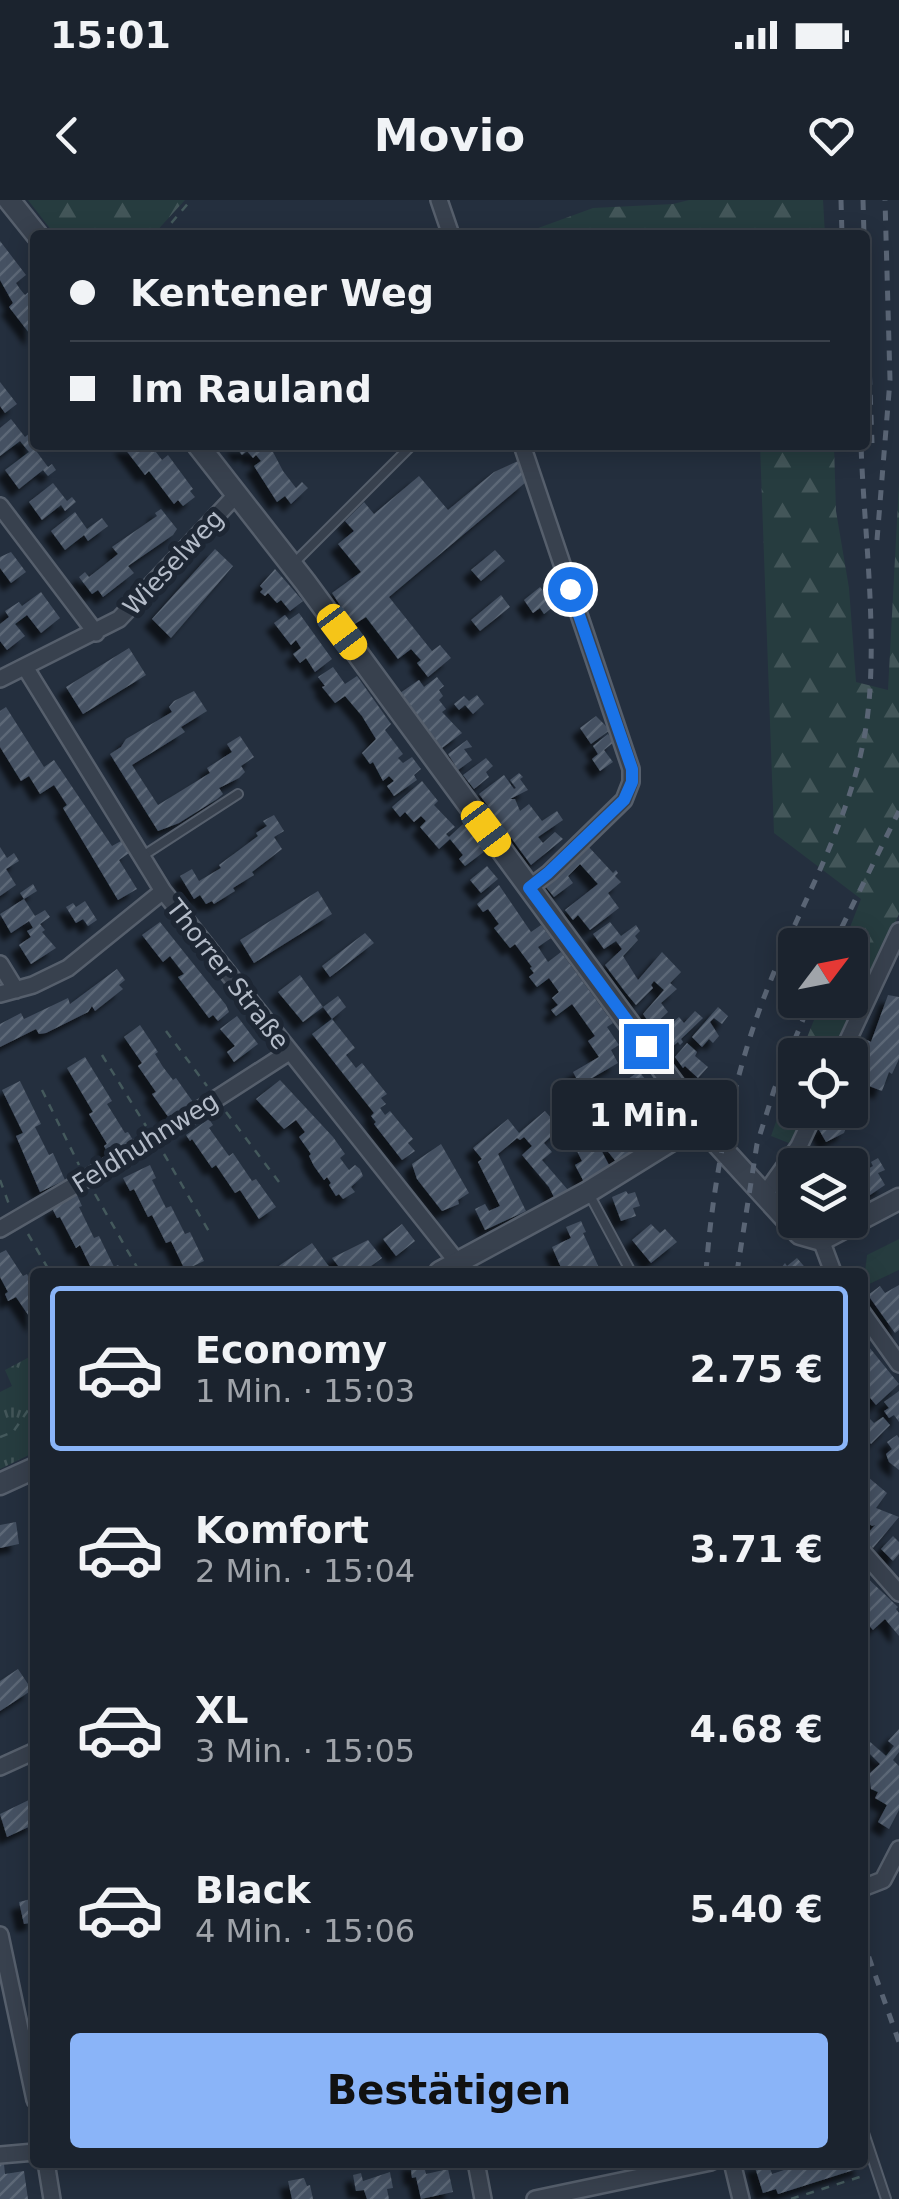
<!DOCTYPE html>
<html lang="de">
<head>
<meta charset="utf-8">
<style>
	:root { --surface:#1b232e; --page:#242b36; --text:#f1f3f6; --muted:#a0a4aa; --line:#39404a; --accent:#8ab4f8 }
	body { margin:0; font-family:"DejaVu Sans",sans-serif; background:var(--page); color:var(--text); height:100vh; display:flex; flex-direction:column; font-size:38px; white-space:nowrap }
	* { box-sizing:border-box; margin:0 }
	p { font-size:32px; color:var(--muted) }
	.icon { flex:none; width:55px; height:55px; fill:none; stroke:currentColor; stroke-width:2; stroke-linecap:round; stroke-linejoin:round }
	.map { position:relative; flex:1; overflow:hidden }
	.drawer { position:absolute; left:30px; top:1068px; width:838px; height:900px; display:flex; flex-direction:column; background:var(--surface); border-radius:10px; box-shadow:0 5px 25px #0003,0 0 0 2px var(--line) }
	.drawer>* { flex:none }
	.banner { position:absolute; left:30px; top:30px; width:840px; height:220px; border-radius:10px; box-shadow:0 5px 25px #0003,0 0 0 2px var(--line); display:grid; align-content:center; height:220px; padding:0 40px; background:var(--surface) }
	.needle { width:65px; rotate:58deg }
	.fabs { position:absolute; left:778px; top:728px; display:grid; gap:20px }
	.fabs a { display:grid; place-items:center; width:90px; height:90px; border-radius:10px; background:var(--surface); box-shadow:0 5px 25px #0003,0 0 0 2px var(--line); font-size:50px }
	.end { position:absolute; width:45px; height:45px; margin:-22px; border:12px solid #1a73e8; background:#fff; box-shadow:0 0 0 5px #fff }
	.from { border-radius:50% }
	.bubble { position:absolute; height:70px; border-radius:10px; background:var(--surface); box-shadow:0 5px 25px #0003,0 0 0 2px var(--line); font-size:32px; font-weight:700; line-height:70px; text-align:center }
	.car { position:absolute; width:30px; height:60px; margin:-30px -15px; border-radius:12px; box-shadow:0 0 8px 2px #0007; background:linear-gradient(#f5c518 24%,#345 0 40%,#f5c518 0 76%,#345 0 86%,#f5c518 0) }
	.banner b { display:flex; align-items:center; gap:35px; height:95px; font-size:38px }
	.banner b+b { border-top:2px solid var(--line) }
	.banner i { width:25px; height:25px; background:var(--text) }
	ul { padding:18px 0 0; list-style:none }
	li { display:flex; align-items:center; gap:30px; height:165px; margin:0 20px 15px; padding:0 20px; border:5px solid transparent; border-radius:10px }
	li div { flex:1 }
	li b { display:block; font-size:38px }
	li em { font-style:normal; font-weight:700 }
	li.on { border-color:var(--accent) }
	li>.icon { width:90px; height:90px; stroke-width:1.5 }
	.primary-button { display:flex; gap:20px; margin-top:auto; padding:20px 40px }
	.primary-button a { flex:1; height:115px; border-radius:10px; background:var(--accent); color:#111; font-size:40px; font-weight:700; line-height:115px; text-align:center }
	.status { display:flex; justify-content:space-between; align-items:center; height:70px; padding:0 50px; background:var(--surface); direction:ltr }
	.status svg { height:28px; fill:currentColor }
	header { display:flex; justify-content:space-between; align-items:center; height:130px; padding:0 40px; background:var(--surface); font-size:45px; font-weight:700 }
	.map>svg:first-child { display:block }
	.grass { fill:#263c3f }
	.forest { fill:url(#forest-firs) }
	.park { fill:url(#park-tufts) }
	.building { fill:url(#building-hatch); filter:url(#shadow) }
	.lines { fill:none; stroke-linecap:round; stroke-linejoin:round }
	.service-casing { stroke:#565f6c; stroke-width:12 }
	.minor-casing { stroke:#565f6c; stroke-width:20 }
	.tertiary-casing { stroke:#565f6c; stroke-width:25 }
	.path { stroke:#44595c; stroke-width:2.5; stroke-dasharray:8 8; stroke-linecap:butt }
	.service { stroke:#38414e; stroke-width:8 }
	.minor { stroke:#38414e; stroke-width:15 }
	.tertiary { stroke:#38414e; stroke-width:20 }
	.rail { stroke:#5a6575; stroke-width:5; stroke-dasharray:10 10; stroke-linecap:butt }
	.route { stroke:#1a73e8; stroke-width:12 }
	.labels { text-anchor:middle; stroke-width:10; stroke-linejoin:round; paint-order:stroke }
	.street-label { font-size:25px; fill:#b4bcc9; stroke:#1d2633 }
</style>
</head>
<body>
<div class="status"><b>15:01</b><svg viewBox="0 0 49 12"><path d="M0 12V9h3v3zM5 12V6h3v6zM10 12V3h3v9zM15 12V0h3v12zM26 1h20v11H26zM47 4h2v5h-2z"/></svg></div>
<header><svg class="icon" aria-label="back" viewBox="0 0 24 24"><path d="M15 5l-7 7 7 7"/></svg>Movio<svg class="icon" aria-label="heart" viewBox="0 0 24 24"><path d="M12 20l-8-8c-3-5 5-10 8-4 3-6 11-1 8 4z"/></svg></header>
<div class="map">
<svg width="899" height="1999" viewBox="0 0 899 1999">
	<defs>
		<pattern id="forest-firs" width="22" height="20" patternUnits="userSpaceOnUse" patternTransform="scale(2.5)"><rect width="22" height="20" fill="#263c3f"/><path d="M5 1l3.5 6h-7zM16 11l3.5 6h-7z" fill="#435659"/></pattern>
		<pattern id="park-tufts" width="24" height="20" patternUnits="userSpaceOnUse" patternTransform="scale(2.5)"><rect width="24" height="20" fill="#263c3f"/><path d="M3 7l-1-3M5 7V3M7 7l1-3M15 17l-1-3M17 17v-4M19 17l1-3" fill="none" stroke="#435659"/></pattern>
		<pattern id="building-hatch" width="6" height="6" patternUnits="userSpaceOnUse" patternTransform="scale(2.5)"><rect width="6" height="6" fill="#455162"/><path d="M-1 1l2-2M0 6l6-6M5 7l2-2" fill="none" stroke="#5d6877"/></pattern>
		<filter id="shadow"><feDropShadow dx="-8" dy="8" stdDeviation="2.5" flood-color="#0009"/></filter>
	</defs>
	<rect width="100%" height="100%" fill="#242f3e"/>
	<path class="grass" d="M899,1039V1070L863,1087L867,1055Z"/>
	<path class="forest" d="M28,0H185L153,35H55Z
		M689,0H823L825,35H519L593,8L673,4Z
		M760,245H834L836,311L849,388L856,482L888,490L899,283V714L835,855H800L822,800H850V745H843L861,699L774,633Z
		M795,868V910H810L794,945L771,936Z"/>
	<path class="park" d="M35,1154V1252L0,1269V1192L12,1186L5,1170Z"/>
	<path class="building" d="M0,41L26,75L16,83L20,89L25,95L32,89L35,93L33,138L9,107L13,103L0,80Z
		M0,182L17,204L5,213L0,206Z
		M11,219L25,237L35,229L34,248L48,267L52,264L56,270L48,276L43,270L19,289L5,270L29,252L20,241L0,256V228Z
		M122,245H158L153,248L162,260L168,255L193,289L190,291L195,297L183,306L178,300L174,304L149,271L145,275Z
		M234,245H276L278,248L273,252L283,271L296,288L302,282L308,288L291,304L285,296L277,302L254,266L261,261L256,255L253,258L247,251L242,255Z
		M518,261L526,282L389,397L432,451L440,445L451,458L428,477L417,463L421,460L411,449L398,459L366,417L353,425L332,393L361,372L338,344L354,331L345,321L364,302L374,314L419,276L448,310L494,272Z
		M53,283L67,301L72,297L76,302L65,311L61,305L42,320L29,302Z
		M161,309L177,329L173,335L128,366L134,373L103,397L98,390L92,394L79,377L85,372L89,377L118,354L112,347L157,316L155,313Z
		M75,312L87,329L102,318L108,326L88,341L84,335L65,350L51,331Z
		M215,349L233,366L171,438L152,419Z
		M495,350L505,361L481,381L471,370Z
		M11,352L26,372L11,383L0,368V357Z
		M275,369L303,401L290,411L281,400L277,403L268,393L265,396L260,392L263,389L260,386Z
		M540,387L555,405L544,414L540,408L533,413L524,400Z
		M41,392L60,418L41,433L27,415L15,424L25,436L7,450L0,441V424L9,417L5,411L19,402L22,406Z
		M501,395L510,407L480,431L471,420Z
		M299,413L332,459L315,472L306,458L300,463L293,454L301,448L296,440L291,445L274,423L285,415L289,420Z
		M129,448L146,475L83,514L66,487Z
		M333,467L345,484L357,476L391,524L385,530L403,554L398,558L403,563L412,557L421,569L414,575L417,580L394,596L387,586L394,581L389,576L383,581L373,562L370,564L362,553L376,539L362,516L345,496L335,503L322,487L325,486L318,477Z
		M437,477L444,486L439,490L443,496L439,500L446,509L442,512L462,533L442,548L400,493L419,480L424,487Z
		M194,491L207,511L181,527L185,532L132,565L158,605L210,573L207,568L232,552L227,544L240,536L254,557L241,566L245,572L239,578L219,588L223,594L217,599L179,623L158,631L110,554L121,547L126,539L172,512L169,507L174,501Z
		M477,495L484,504L473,514L465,505L459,510L454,504L464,496L469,501Z
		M6,507L44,567L54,560L112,646L121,641L129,653L119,660L137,689L118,700L63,608L67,605L54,585L40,594L29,576L21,581L0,547V511Z
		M596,516L610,530L591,544L580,528Z
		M608,534L614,542L604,550L613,562L600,571L592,559L598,554L593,546Z
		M467,540L472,547L464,549L472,560L458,570L448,554Z
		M486,558L493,566L486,572L489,577L474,589L463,575Z
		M519,573L523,577L520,579L528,590L510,599H515L520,611L529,604L542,621L557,611L563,620L538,637L543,643L555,632L563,639L531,665L479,594L504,575L514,589L516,588L510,580Z
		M422,581L438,601L434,605L455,627L446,634L449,637L463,624L485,651L465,666L459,659L463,655L450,639L439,649L420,627L426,621L421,616L414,622L405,612L400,617L392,607Z
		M274,615L284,631L274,637L282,649L252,672L254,675L233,688L235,691L214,704L212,701L206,704L200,695L194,699L180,676L192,669L199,681L221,668L219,665L258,636L256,633L267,626L263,621Z
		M587,645L613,673L616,670L618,673L615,676L621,682L608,693L619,708L590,730L578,715L573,720L565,710L598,684L580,664L568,676L573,683L554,697L545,686Z
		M0,647L7,658L14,653L19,661L6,669L16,685L0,696Z
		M487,666L498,679L481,693L470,680Z
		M33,684L37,691L24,699L35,716L45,710L50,717L40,724L45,730L42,732L56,748L31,764L19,745L31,737L27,731L33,728L29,721L11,733L0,714L24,699L20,693Z
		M499,685L531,732L541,725L551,738L538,747L548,762L561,752L613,823L607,827L619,845L611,850L618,863L580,885L573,872L599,857L588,841L595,836L572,804L556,816L551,810L558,805L552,798L559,792L549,778L537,787L529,777L534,773L530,768L532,767L515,744L510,748L494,728L499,724L488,709L483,712L477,704Z
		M318,691L332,714L254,763L240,740Z
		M85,701L97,720L88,726L83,719L76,723L66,707L73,703L76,707Z
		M160,722L226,805L229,812L218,821L213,815L209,818L178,777L184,774L170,756L163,762L142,735Z
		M610,722L621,736L636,725L640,731L635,736L638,740L623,756L638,780L662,752L681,772L670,783L677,789L661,803L668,812L652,827L643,814L664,790L654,781L651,785L653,788L636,805L626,793L605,765L622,749L616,741L604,749L593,734Z
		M365,733L374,743L330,777L322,766Z
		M117,769L125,780L119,785L123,789L95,811L92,806L88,812L46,833L39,834L36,829L0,847V824L21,813L24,819L68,798L70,804Z
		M300,775L323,807L303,822L278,792Z
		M888,795L899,797V859L892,874L889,872L882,891L869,886L863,887L860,895L850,893V880L857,861L859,862L867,840L871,842Z
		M338,796L346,807L332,819L323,807Z
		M718,807L728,816L722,824L714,818L710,822L719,836L713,843L709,839L702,847L692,837Z
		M695,811L703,818L681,839L683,842L680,845L678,842L667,851L656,837L679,817L684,823Z
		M237,816L258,844L234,862L227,852L235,846L220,829Z
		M332,819L355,848L346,855L356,868L362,863L387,894L381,898L386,904L380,908L385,915L390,911L413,939L408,943L415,951L402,960L374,924L376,922L371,916L374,913L312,834Z
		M140,825L158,852L155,854L163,867L173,880L176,878L193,902L169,918L152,894L156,892L138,866L142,863L124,837Z
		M687,843L697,852L695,856L708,867L698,878L685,866L683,868L675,857Z
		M85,857L112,901L107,904L125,933L128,932L133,940L109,955L104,946L107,944L89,914L93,912L67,868Z
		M639,871L665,906L642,923L616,888Z
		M280,880L333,937L345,954L340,958L349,970L355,965L360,969L363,976L351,987L355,992L343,999L339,994L336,996L329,985L331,983L327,977L324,980L314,966L309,956L311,954L299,937L305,932L296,920L284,929L256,899Z
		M20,881L41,924L35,927L49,955L53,953L65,980L40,992L16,936L23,933L2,890Z
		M850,904L855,906L844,933L826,942L818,928L825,923L828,910H850Z
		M545,911L560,928L544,943L552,952L542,960L568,990L554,997L549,987L522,955L532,946L524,937L520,940L517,938L498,954L526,1011L485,1030L475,1009L485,1004L489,1011L500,1006L478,962L482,959L473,948L508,919L519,933Z
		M209,919L213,925L209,928L229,956L233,953L252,981L256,979L276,1007L259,1019L240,990L235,993L216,965L212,968L192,939L190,941L186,935Z
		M604,935L611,945L625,939L633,952L617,963L598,939Z
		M596,940L610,967L584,982L575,965L582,961L577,951Z
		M441,944L469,993L458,1000L459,1004L442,1011L417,979L412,964Z
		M878,958L885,970L878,973L885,985L867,997L860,984L850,990V974L853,972L855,976L873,966L871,962Z
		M150,965L156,978L152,980L166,1008L171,1006L185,1034L190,1032L204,1061L185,1070L171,1041L166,1043L152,1015L148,1017L134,989L130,991L123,978Z
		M795,969V1006L777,986Z
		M626,991L628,994L635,992L640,1006L633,1008L636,1016L621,1021L612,997Z
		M77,995L82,1006L79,1007L94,1038L99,1036L114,1067L118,1065L122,1072H93L80,1045L76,1048L60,1017L57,1018L52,1008Z
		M581,1021L586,1032L583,1033L601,1072H563L552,1047L571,1038L566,1027Z
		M402,1024L415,1041L396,1056L383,1039Z
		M651,1024L660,1033L665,1029L677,1042L651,1063L632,1040Z
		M368,1040L382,1058L363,1072H343L332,1058Z
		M312,1043L330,1068L324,1072H262L270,1066L273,1070Z
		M6,1050L23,1076L27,1074L35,1090V1125L16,1097L8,1101L5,1094L8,1092L0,1077V1053Z
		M797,1058L809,1072H778L785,1063L787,1066Z
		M899,1085V1130L895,1133L868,1095L880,1086L885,1093Z
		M869,1147L899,1184L876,1205L862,1188V1148L865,1151Z
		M899,1191V1222L894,1215L889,1218L884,1211L889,1208L884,1202Z
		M866,1215L874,1223L883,1217L890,1225L871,1244L862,1233L867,1229L862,1223Z
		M897,1235L899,1238V1270L889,1262L886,1254L892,1249L887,1242Z
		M862,1272L887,1293L876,1308L899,1317L873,1348L863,1339L875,1325L872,1326L862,1319Z
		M16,1322L19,1344L0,1348V1325Z
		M893,1336L899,1342V1354L893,1361L881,1349Z
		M862,1373L898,1407L896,1409L899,1413V1436L885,1419L873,1430L862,1418Z
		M18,1469L32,1490L0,1511V1481Z
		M899,1529V1552L893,1560L899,1566V1610L889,1629L878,1622L887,1605L875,1598L878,1592L871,1589L869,1574L880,1564L862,1546L868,1540L886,1556L894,1546L888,1541Z
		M35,1597V1624L7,1637L0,1614Z
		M35,1698V1722L24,1724L19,1702Z
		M410,1962H432L424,1966L426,1974L448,1969L453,1992L421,1999L416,1977L412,1978Z
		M768,1962L772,1974L808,1962H861L863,1967L778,1994L776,1989L763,1993L754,1964Z
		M4,1964L5,1974L24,1971L28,1999H0V1965Z
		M390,1972L393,1988L387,1989L389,1999H367L364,1990L356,1991L353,1975L361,1973L363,1981Z
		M304,1978L307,1986L310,1985L313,1999H292L288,1981Z"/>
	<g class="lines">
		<defs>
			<path id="service" d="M295,362L412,245
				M141,657L238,594
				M588,992L631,1072
				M862,1927L886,1999"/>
			<path id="minor" d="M439,0L451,35
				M522,245L631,569V582L624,600L549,673L529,688
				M0,306L96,433
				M25,467L163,691L458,1063
				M0,479L119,419L236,295
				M0,764L16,790
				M0,794L33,785L68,768L163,691
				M841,855L899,731
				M765,994L799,946L816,910
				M0,1029L154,939L289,852
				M821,1040L833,1072
				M862,1112L899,1164
				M862,1351L899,1393
				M0,1567L35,1551
				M865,1687L883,1680L899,1649
				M0,1735L35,1900
				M0,1955L35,1952
				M46,1962L52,1999
				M476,1962L483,1999
				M732,1962L741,1999
				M535,1999L711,1962"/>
			<path id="tertiary" d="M9,0L37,35
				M198,245L305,382L716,942L800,1034L821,1040L899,999
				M440,1072L588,992L701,922
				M0,1284L35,1268"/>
		</defs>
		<use href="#service" class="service-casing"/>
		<use href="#minor" class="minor-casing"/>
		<use href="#tertiary" class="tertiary-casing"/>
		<path class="path" d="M161,35L191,0
			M166,831L207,886
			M102,855L146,926
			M42,890L79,965
			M226,912L279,982
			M164,954L211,1035
			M0,980L10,1007
			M95,994L138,1069
			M28,1034L50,1072
			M0,1237L13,1232L35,1200
			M791,1999L866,1975"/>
		<use href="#service" class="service"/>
		<use href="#minor" class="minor"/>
		<use href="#tertiary" class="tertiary"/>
		<path class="rail" d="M841,0L842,35
			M863,0L864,35
			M865,55L872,243
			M877,340L890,180L885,0
			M833,745L899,611
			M706,1072C712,988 730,891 759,811C793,715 850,629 866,527C879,442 864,332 861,245
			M737,1072L757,944L774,890L811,800
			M862,1738L899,1842"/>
	</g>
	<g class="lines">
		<path class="route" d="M570,389L632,569V582L624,600L548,673L529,688L646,846"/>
	</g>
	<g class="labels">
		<g class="street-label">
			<text transform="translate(173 362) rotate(-47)" y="9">Wieselweg</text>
			<text transform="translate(228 774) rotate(52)" y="9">Thorrer Straße</text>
			<text transform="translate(145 942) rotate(-32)" y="9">Feldhuhnweg</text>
		</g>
	</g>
</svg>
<div class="fabs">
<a><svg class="needle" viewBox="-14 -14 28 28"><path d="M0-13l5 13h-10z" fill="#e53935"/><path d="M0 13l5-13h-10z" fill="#a0a4aa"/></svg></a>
<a><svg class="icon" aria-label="locate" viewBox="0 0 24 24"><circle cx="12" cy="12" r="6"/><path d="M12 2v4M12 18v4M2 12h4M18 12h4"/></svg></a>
<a><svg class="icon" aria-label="layers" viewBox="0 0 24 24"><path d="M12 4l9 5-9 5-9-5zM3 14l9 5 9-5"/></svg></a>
</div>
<i class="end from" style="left:570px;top:389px"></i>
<i class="end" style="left:646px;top:846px"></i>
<div class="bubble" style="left:552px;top:880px;width:185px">1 Min.</div>
<i class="car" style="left:342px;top:432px;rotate:143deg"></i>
<i class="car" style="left:486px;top:629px;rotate:143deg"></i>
<div class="banner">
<b><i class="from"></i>Kentener Weg</b>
<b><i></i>Im Rauland</b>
</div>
<section class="drawer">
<ul>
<li class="on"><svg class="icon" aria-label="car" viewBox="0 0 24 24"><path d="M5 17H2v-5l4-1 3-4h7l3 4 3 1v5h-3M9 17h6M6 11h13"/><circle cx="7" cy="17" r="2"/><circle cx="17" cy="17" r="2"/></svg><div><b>Economy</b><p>1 Min. · 15:03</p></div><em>2.75 €</em></li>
<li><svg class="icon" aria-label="car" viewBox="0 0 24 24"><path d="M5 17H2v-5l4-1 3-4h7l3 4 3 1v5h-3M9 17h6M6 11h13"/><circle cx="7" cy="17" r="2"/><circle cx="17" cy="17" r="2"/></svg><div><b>Komfort</b><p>2 Min. · 15:04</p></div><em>3.71 €</em></li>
<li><svg class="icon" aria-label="car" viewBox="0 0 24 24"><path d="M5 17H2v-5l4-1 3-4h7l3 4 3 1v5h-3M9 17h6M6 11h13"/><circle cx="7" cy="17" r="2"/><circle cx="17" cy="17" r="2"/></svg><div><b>XL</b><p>3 Min. · 15:05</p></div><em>4.68 €</em></li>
<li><svg class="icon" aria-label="car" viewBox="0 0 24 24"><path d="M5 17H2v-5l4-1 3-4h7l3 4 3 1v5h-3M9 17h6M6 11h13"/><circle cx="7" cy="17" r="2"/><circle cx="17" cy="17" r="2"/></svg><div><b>Black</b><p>4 Min. · 15:06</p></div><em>5.40 €</em></li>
</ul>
<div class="primary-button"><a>Bestätigen</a></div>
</section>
</div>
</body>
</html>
